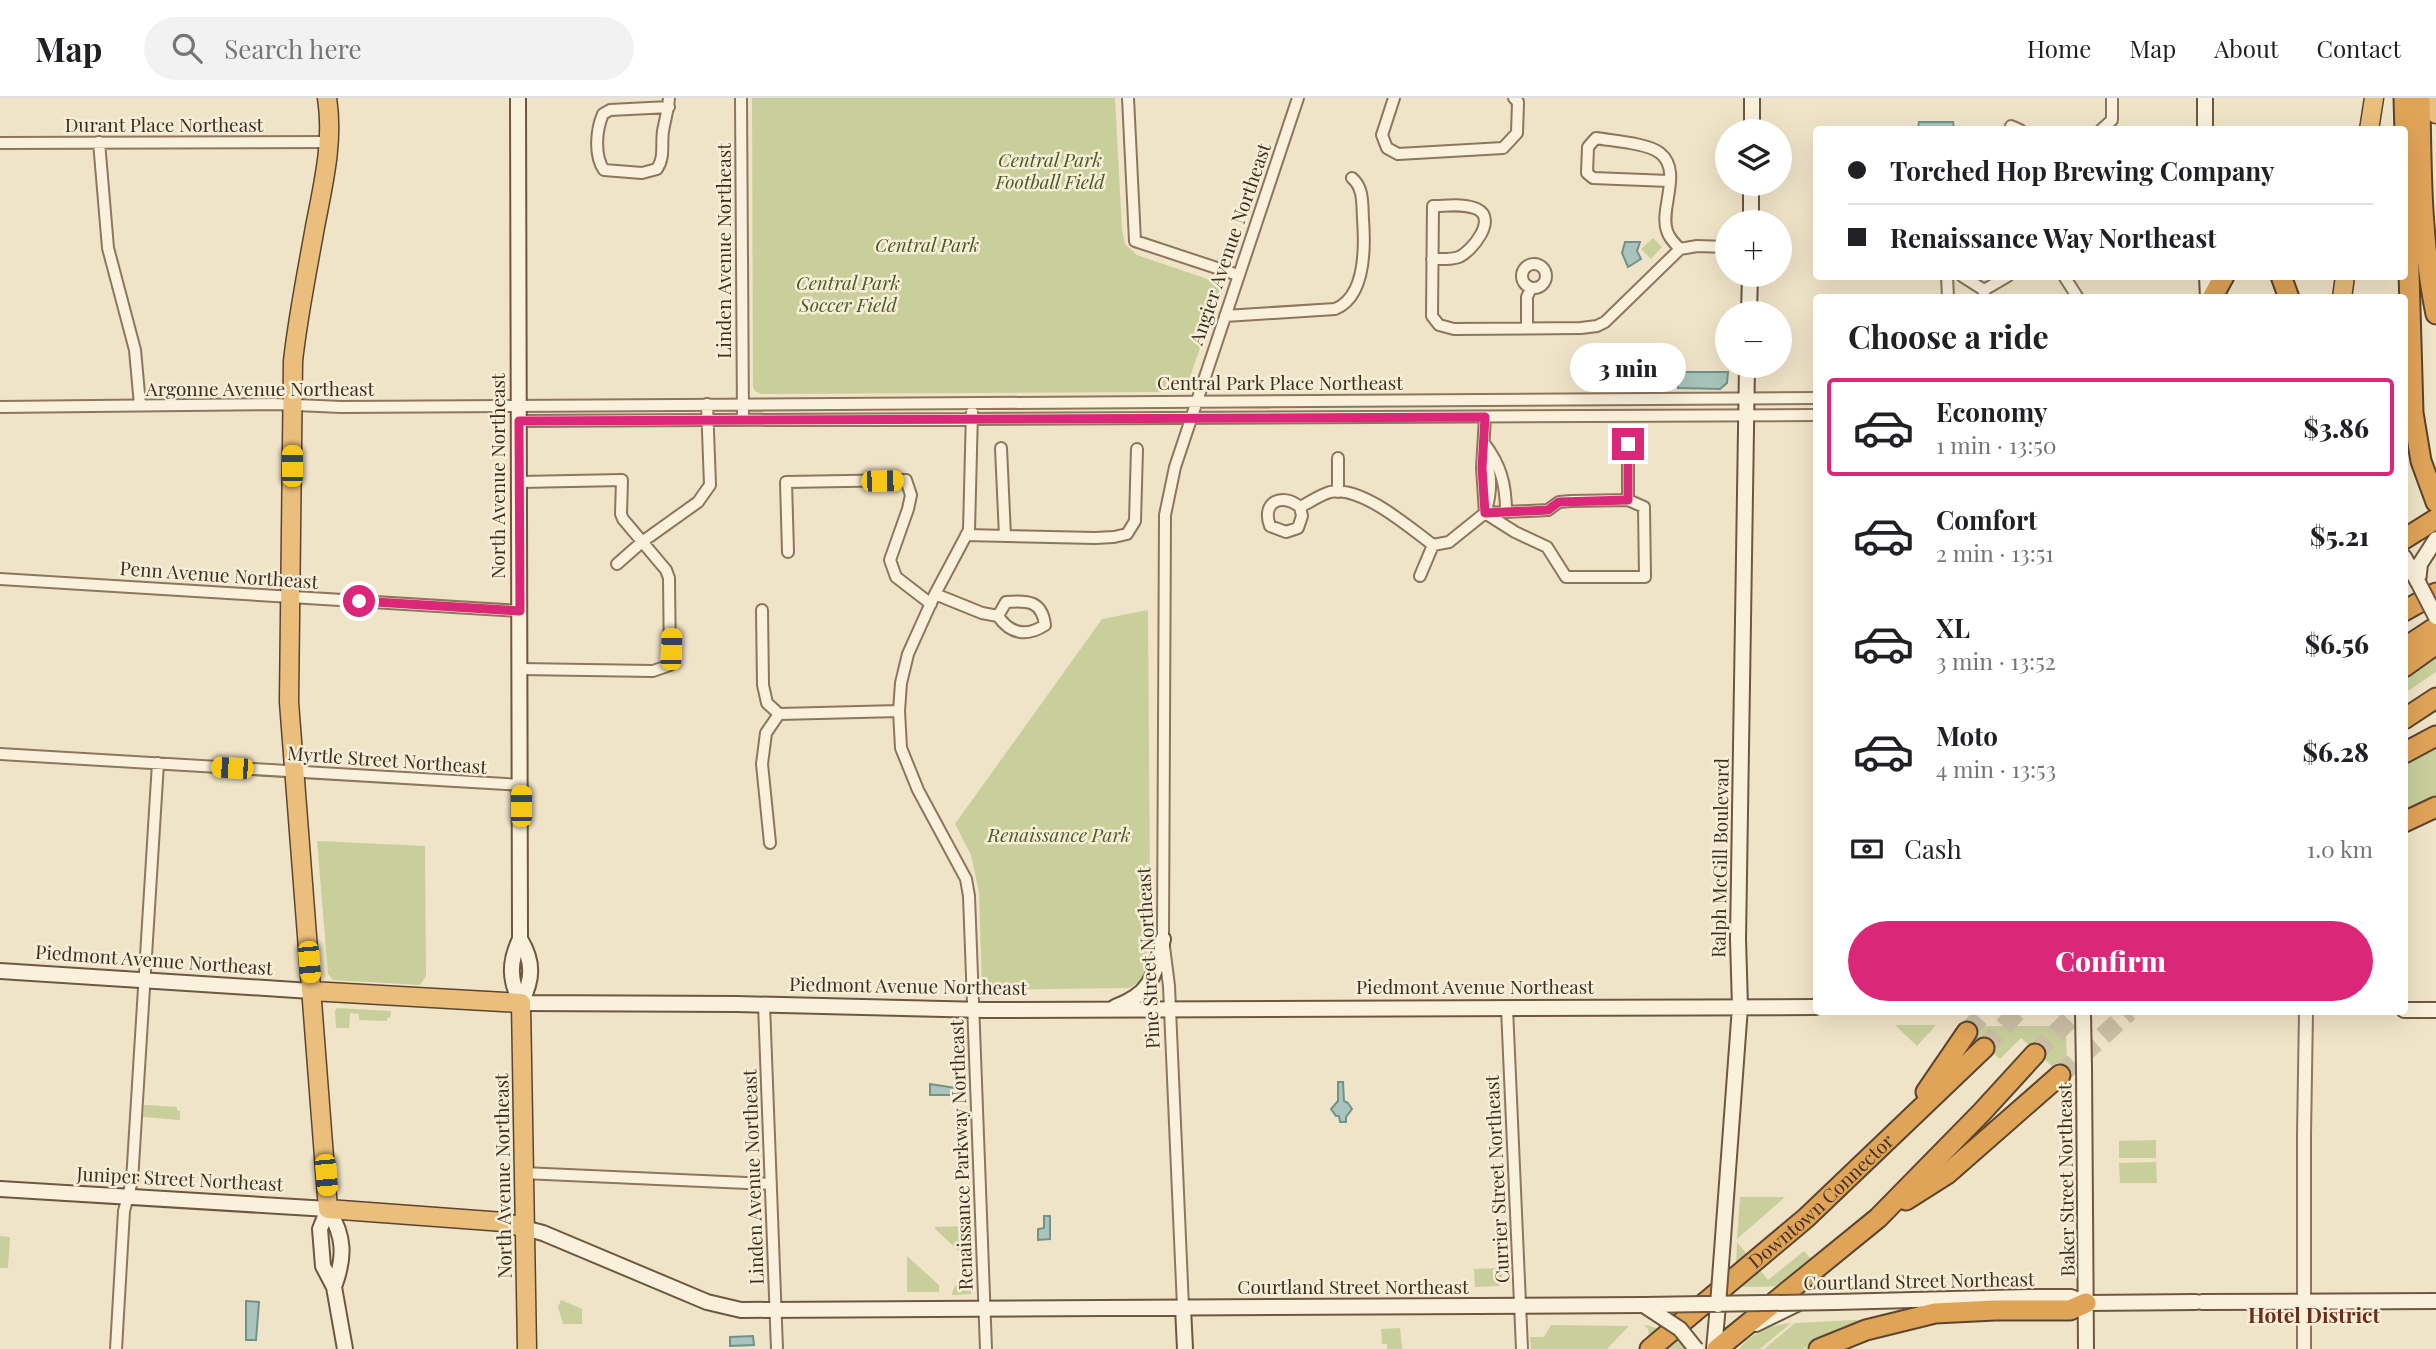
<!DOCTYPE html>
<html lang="en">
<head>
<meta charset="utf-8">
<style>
	:root { --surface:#fff; --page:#f2f2f2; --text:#202124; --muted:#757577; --line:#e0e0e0; --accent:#db2777 }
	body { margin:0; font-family:"Playfair Display",serif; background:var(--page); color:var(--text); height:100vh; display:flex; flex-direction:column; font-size:26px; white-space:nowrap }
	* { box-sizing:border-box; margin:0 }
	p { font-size:23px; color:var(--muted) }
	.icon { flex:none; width:38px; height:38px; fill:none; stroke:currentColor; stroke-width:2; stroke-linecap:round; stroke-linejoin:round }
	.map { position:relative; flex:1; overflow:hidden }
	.panel { position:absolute; left:1813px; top:196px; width:595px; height:721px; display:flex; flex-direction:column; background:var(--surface); border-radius:7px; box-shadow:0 7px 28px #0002 }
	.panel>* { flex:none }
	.guide { position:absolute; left:1813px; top:28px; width:595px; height:154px; border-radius:7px; box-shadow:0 7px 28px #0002; display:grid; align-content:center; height:154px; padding:0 35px; background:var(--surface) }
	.fabs { position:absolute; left:1715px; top:21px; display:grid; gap:14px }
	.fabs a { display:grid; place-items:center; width:77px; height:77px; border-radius:50%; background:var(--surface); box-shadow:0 7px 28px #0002; font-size:35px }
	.end { position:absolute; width:32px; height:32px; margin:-16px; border:9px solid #db2777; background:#fff; box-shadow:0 0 0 4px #fff }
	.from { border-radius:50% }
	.bubble { position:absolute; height:49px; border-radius:24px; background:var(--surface); box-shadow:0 7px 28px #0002; font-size:23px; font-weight:800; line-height:49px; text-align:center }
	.car { position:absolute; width:21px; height:42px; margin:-21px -10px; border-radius:9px; box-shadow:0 0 5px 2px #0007; background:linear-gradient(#f5c518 24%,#345 0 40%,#f5c518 0 76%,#345 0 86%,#f5c518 0) }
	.guide b { display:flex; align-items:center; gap:24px; height:66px; font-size:26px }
	.guide b+b { border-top:2px solid var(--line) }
	.guide i { width:18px; height:18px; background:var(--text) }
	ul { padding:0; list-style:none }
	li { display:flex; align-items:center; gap:21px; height:98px; margin:0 14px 10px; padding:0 21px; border:4px solid transparent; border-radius:7px }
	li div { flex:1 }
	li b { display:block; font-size:26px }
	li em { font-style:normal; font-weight:800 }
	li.active { border-color:var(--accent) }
	li>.icon { width:63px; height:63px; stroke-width:1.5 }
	h2 { padding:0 35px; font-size:32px; line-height:84px }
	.pay { display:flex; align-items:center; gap:18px; height:77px; padding:0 35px; font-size:26px }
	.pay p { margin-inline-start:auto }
	.primary-button { display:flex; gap:14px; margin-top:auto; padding:14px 35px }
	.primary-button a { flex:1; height:80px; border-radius:42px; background:var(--accent); color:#fff; font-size:28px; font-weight:800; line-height:80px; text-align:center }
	header { display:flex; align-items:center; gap:42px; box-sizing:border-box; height:98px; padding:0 35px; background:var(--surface); border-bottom:2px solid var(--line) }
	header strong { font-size:33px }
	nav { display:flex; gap:38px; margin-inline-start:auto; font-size:24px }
	.search { width:490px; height:63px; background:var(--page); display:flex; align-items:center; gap:18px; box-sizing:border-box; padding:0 24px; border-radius:38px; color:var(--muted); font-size:26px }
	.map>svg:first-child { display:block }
	.green { fill:#c9cf9b }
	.water { fill:#a9c4bc; stroke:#6f938a; stroke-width:2 }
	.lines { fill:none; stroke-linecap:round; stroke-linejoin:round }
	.motorway-tunnel { stroke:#ccc0a6; stroke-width:19; stroke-dasharray:19 10; stroke-linecap:butt }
	.minor-casing { stroke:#8d765c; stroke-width:14 }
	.tertiary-casing { stroke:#8d765c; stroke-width:16 }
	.secondary-casing { stroke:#6f573f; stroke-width:18 }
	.trunk-casing { stroke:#5b4430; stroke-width:21 }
	.motorway-casing { stroke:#5b4430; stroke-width:23 }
	.minor { stroke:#faf1dc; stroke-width:10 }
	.tertiary { stroke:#faf1dc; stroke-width:12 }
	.secondary { stroke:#faf1dc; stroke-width:14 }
	.trunk { stroke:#eabe7c; stroke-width:18 }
	.motorway { stroke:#e0a458; stroke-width:19 }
	.secondary-bridge-casing { stroke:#6f573f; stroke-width:18; stroke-linecap:butt }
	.secondary-bridge { stroke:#faf1dc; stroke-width:14 }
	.route { stroke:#db2777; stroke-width:9 }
	.labels { text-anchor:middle; stroke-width:5; stroke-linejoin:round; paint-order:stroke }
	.street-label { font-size:19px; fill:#3d2e20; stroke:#f7eed8 }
	.park-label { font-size:19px; font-style:italic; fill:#4d5a26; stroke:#f7eed8 }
	.neighbourhood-label { font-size:21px; font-weight:bold; fill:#6b2e1e; stroke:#f7eed8 }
</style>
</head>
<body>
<header>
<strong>Map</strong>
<div class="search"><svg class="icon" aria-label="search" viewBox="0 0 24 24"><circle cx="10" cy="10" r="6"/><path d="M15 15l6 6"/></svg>Search here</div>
<nav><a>Home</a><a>Map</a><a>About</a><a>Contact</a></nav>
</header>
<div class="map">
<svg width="2436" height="1251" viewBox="0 0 2436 1251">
	<rect width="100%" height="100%" fill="#f0e4c8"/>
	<path class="green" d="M752,0H1115L1122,131L1125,146L1137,157L1222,186L1189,282L1183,290L1170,294L761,296L755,293L753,289Z
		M1653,140L1662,149L1651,161L1641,151Z
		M1148,512L1150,786L1146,872L1140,883L1129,890L982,892L979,795L971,757L955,726L1102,521Z
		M2436,555V574L2405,595L2404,577Z
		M2436,649V702L2404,716V667Z
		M317,743L425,748L426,878L420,887L333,882L328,876Z
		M337,910L391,913L390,920H387V923L359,922V916L350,915L349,930H336L335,913Z
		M1895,927H1936L1917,948Z
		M1962,928H2066L2067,982L2021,940L2000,961Z
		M144,1007L177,1009V1012L180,1013V1022L143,1019Z
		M2156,1042V1060H2119V1043Z
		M2156,1064L2157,1085H2120L2119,1065Z
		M1740,1099H1785L1737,1141Z
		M969,1128V1150L960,1154L935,1131V1129Z
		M0,1138L10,1139L8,1170H0Z
		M1737,1144L1768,1182L1804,1153L1834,1188L1735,1189Z
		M907,1158L939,1187V1194H907Z
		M1502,1170V1184L1499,1188L1475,1189L1474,1171Z
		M971,1175V1196L952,1197C953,1188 964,1177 971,1175Z
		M561,1202L582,1211V1226H563L558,1209Z
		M1856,1222L1864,1226L1802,1251H1764L1795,1225Z
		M1791,1225L1760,1251H1739C1753,1234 1770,1227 1791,1225Z
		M1551,1227L1629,1228L1607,1251H1531L1530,1239H1544Z
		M1644,1227C1662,1230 1675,1236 1686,1251H1659L1649,1240L1648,1231Z
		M1400,1230L1402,1251H1387V1246H1382L1381,1231Z"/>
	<path class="water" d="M1919,24H1953L1954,31H1918Z
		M1625,144H1640L1637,153L1641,161L1628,169L1622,155Z
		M1678,274H1728L1727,285L1720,291L1678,290Z
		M1338,984H1343L1344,1003L1348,1005L1352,1011L1346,1019V1024H1340L1339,1018H1336L1331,1011L1338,1003Z
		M930,986L956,990V997H930Z
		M1044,1118H1050V1141L1038,1142V1131L1044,1130Z
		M246,1203L259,1204L256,1242H246Z
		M753,1238L754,1247L730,1248V1239Z"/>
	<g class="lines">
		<path class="motorway-tunnel" d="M1967,934L1985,914
			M1984,950L2017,914
			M2035,956L2077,914
			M2060,977L2129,914"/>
		<defs>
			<path id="minor" d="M741,0L743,322
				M1128,0L1135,143L1238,177
				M1394,0L1382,37L1387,50L1398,56L1503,50L1517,35L1518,4L1514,0
				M669,9L610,12L603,16C596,32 594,58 604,72L642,75L657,71C665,59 661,47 663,33C665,22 668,12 669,0
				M2011,28L2020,32
				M2101,32L2112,22V0
				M99,44L108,150L135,252L140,307
				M0,45L329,44
				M1669,83L1593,80L1587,75L1588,49L1596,40C1613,43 1647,45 1660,55C1683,73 1659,111 1667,133C1669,140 1675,146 1680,151
				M1432,161C1441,161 1451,162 1459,159C1472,153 1498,121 1477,111C1464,105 1446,108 1433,108L1432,218L1439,227L1454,231L1581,230L1597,228L1605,224L1680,151L1697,148L1727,149
				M1522 178a12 12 0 1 1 24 0a12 12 0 1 1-24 0Z
				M1947,178L1948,200
				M1962,178L1984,192V200
				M2064,178L2078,200
				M1984,192L2008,178
				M1225,218L1335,211C1366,199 1365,148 1363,121C1362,106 1364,90 1352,80
				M1527,229V199L1531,190
				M0,309L274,306L341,309L1816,300
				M972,314L969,432L935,496L908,556L901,585L899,613L901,650L918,692L966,781L969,798L986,1251
				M519,323L1816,317
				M1484,345C1501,367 1506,387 1506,414
				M1628,346V402
				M1001,350L1005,438
				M1338,360V394
				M1485,360C1492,376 1491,393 1487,409
				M520,384L622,382L621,416L623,421L666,472L669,480L670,567L653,573L520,571
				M1300,409L1302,418L1298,430L1286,434L1270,428C1261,404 1282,394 1300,409C1310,404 1320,397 1330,394C1361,387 1410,430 1433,447L1449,444L1485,415L1548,412L1559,404L1571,403L1628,402L1644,409L1645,479H1566L1547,449L1515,434L1485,415
				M1485,415L1482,370L1485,319
				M966,437L1095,440L1114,439L1127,436L1135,423L1137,351
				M788,454L786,384L906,382L911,397L908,411L890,462L896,479L931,506
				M617,466L642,444L698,404L710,387L707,306
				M1420,478L1433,447
				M0,481L520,513
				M935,496L982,515L998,518C1010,536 1027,539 1045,527C1042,503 1028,502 1006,504L998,518
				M762,512L763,587L767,605L779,616
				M0,656L521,687
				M770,745L762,666L766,635L779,616L899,613
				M764,906L777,1251
				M1507,910L1522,1251
				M523,1075L771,1086
				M1183,1209L1169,888L1163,841L1165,417L1175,369L1298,0
				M116,1251L124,1113L132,1083L158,665"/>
			<path id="tertiary" d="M2304,1251V1037L2306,914"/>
			<path id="secondary" d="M518,0L520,841C509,864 509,882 521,905
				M2205,0V32
				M1752,33V0
				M1751,124V86
				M2207,178L2208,200
				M1749,215L1750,177
				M2404,459L2418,484
				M2418,484L2420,466L2436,441
				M520,841C534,864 533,881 521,905
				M0,873L311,893
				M521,905L737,906L984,912L1816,909
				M1115,909C1153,895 1154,877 1163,841
				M2404,912H2436
				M2084,970L2086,1251
				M0,1091L328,1111
				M328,1111L320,1131L323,1168L334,1189L345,1251
				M328,1111C345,1139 345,1159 334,1189
				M524,1130L543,1135L707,1204L741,1212L1644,1207
				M1723,1140L1740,909L1738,841L1747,268
				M1835,1204L2030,1199H2071L2086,1205L2196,1204
				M2202,1204L2436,1203
				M1183,1209L1185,1251
				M1756,1226L1797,1206
				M1714,1251L1718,1207"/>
			<path id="trunk" d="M327,0C334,43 323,87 315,129C307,174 298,218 293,263L289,604L328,1111L504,1124L524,1130
				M2434,0L2436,16
				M2369,32L2374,0
				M2342,200L2345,178
				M311,893L521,905L527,1251"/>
			<g id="motorway">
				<path d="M2404,0L2413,315L2421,363L2436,404"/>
				<path d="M2420,0C2421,73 2421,144 2436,216"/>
				<path d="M2281,178L2289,200"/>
				<path d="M2212,200L2224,178"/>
				<path d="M2404,441L2436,421"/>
				<path d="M2404,513L2436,495"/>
				<path d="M2404,550L2436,529"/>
				<path d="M2404,569L2436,546"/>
				<path d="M2404,621L2436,600"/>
				<path d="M2404,655L2436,638"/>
				<path d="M2404,724L2436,709"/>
				<path d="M1926,994L1967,934"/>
				<path d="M1906,1102L1947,1076L2060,977"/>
				<path id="s1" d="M1650,1251L1806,1120L1984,950"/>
				<path d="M1717,1251L1878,1120L1982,1014L2035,956"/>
				<path d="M1819,1251L1866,1232L1935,1215L1995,1212H2070L2086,1205"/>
			</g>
		</defs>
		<use href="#minor" class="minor-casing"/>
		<use href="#tertiary" class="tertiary-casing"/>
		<use href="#secondary" class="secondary-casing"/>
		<use href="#trunk" class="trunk-casing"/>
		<use href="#motorway" class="motorway-casing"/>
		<use href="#minor" class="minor"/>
		<use href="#tertiary" class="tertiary"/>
		<use href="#secondary" class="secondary"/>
		<use href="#trunk" class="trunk"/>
		<use href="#motorway" class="motorway"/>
		<defs>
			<path id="secondary-bridge" d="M2418,484L2436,519
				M2083,914L2084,970
				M1644,1207L1835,1204
				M1718,1207L1723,1140
				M1645,1208L1680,1231L1696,1251"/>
		</defs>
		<use href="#secondary-bridge" class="secondary-bridge-casing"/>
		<use href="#secondary-bridge" class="secondary-bridge"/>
	</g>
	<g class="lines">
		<path class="route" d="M359,503L520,513L519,323L1485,319L1482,370L1485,415L1548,412L1559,404L1628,402V346"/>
	</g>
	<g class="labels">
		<g class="street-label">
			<text x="164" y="34">Durant Place Northeast</text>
			<text transform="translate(1230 146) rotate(-71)" y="7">Angier Avenue Northeast</text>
			<text transform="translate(724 153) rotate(-90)" y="7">Linden Avenue Northeast</text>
			<text x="1280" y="292">Central Park Place Northeast</text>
			<text x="260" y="298">Argonne Avenue Northeast</text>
			<text transform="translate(498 378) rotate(-90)" y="7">North Avenue Northeast</text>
			<text transform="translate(219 477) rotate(4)" y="7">Penn Avenue Northeast</text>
			<text transform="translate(387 662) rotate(4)" y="7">Myrtle Street Northeast</text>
			<text transform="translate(1720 760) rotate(-89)" y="7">Ralph McGill Boulevard</text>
			<text transform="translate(1148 860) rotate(-93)" y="7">Pine Street Northeast</text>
			<text transform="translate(154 862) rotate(4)" y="7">Piedmont Avenue Northeast</text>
			<text transform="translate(908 888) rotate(1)" y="7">Piedmont Avenue Northeast</text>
			<text x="1475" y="896">Piedmont Avenue Northeast</text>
			<text transform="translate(961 1057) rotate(-92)" y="7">Renaissance Parkway Northeast</text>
			<text transform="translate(503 1078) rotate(-91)" y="7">North Avenue Northeast</text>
			<text transform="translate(753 1079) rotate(-92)" y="7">Linden Avenue Northeast</text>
			<text transform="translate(180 1081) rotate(3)" y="7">Juniper Street Northeast</text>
			<text transform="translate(1497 1081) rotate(-93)" y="7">Currier Street Northeast</text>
			<text transform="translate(2066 1082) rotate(-91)" y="7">Baker Street Northeast</text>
			<text dy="7" stroke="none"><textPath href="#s1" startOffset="226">Downtown Connector</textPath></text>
			<text transform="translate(1919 1183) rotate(-1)" y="7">Courtland Street Northeast</text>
			<text x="1353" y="1196">Courtland Street Northeast</text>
		</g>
		<g class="park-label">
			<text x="1050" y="69">Central Park<tspan x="1050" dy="22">Football Field</tspan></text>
			<text x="927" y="154">Central Park</text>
			<text x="848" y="192">Central Park<tspan x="848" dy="22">Soccer Field</tspan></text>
			<text x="1059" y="744">Renaissance Park</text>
		</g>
		<g class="neighbourhood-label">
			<text x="2314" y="1225">Hotel District</text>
		</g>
	</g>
</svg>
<div class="fabs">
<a><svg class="icon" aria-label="layers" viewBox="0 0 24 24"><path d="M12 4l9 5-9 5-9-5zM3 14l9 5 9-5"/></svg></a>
<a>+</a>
<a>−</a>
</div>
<i class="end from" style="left:359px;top:503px"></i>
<i class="end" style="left:1628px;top:346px"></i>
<div class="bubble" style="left:1570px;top:245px;width:116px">3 min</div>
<i class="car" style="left:292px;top:368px;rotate:0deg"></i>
<i class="car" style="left:882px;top:383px;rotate:89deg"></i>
<i class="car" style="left:671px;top:551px;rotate:2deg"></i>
<i class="car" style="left:232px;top:670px;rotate:273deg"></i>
<i class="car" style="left:521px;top:708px;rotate:0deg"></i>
<i class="car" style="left:309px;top:864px;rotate:175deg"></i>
<i class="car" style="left:326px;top:1077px;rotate:175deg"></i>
<div class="guide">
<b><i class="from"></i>Torched Hop Brewing Company</b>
<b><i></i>Renaissance Way Northeast</b>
</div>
<section class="panel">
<h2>Choose a ride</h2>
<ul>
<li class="active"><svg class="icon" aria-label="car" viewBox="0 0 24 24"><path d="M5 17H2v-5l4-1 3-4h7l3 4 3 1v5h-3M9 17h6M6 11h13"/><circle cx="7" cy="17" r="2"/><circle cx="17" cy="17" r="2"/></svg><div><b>Economy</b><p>1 min · 13:50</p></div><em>$3.86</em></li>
<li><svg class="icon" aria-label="car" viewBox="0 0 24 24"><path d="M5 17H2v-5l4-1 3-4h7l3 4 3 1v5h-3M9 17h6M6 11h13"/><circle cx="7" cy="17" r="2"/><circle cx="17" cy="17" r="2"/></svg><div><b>Comfort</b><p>2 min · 13:51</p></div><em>$5.21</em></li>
<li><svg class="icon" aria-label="car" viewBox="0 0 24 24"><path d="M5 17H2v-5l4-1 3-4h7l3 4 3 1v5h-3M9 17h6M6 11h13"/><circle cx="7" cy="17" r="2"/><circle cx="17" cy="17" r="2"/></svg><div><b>XL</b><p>3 min · 13:52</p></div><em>$6.56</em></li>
<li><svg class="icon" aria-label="car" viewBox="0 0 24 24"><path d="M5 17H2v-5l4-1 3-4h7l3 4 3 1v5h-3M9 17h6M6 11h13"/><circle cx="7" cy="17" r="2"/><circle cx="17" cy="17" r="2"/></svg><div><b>Moto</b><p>4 min · 13:53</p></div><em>$6.28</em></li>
</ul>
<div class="pay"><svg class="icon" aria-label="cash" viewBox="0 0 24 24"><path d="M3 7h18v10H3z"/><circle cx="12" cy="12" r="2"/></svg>Cash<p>1.0 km</p></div>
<div class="primary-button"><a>Confirm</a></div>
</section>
</div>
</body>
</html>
